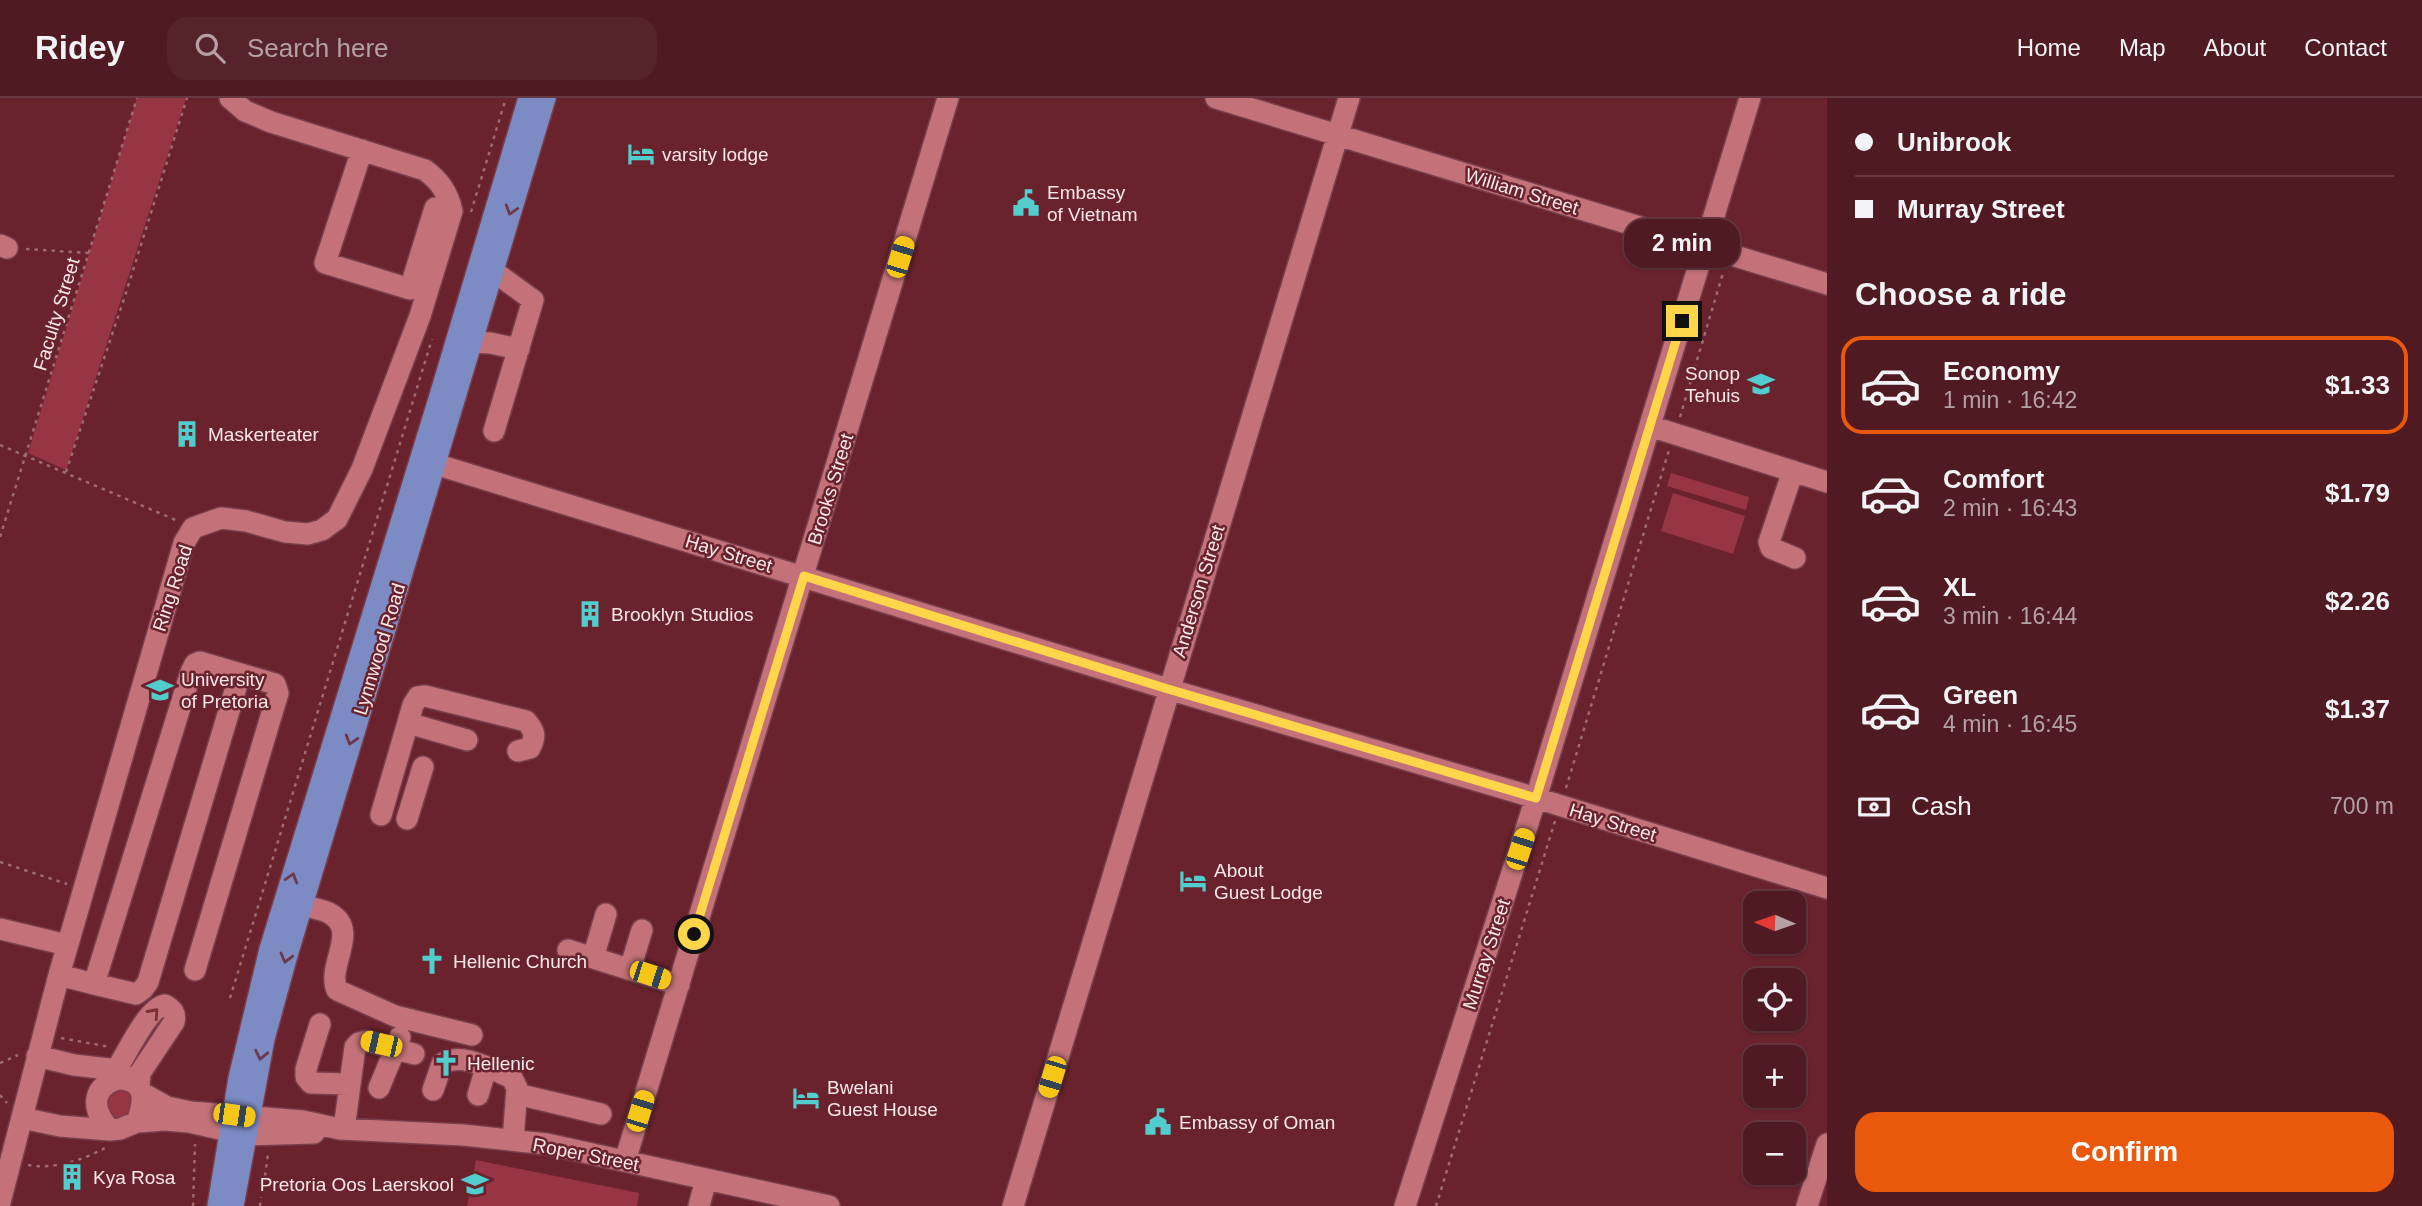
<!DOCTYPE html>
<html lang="en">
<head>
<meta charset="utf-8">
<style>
	:root { --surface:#501a22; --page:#56232a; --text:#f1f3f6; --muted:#b4a1a5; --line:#673840; --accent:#ea580c }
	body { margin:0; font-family:Arial,sans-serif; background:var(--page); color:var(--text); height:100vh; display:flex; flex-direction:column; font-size:26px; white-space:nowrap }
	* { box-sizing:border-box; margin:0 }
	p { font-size:23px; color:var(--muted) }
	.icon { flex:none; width:38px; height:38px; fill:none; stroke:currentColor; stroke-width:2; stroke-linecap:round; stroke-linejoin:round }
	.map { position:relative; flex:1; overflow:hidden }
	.side { display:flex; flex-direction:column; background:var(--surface); width:595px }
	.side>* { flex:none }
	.hud { display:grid; align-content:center; height:154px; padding:0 28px; background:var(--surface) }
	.needle { width:46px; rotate:272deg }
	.controls { position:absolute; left:1743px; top:793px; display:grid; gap:14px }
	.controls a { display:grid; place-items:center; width:63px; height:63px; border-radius:14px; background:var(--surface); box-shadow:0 2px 5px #0004,0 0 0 2px var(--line); font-size:35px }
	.end { position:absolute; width:32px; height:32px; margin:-16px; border:9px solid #ffd54a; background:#111; box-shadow:0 0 0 4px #111 }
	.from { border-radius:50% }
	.bubble { position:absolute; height:49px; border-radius:21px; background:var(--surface); box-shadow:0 2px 5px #0004,0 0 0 2px var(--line); font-size:23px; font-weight:800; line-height:49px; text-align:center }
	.car { position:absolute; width:21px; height:42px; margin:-21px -10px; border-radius:9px; box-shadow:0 0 5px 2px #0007; background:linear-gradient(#f5c518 24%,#345 0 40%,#f5c518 0 76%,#345 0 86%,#f5c518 0) }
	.hud b { display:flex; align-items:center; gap:24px; height:66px; font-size:26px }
	.hud b+b { border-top:2px solid var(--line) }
	.hud i { width:18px; height:18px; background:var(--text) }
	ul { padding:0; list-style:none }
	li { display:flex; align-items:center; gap:21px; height:98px; margin:0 14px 10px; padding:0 14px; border:4px solid transparent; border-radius:21px }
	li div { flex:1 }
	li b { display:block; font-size:26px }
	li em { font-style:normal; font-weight:800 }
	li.on { border-color:var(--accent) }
	li>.icon { width:63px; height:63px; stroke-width:1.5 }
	h2 { padding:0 28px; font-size:32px; line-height:84px }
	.pay { display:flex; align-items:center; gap:18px; height:77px; padding:0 28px; font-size:26px }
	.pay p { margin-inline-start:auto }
	.primary-button { display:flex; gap:14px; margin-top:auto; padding:14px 28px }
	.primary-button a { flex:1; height:80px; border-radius:21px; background:var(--accent); color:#fff; font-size:28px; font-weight:800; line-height:80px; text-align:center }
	header { display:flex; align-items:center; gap:42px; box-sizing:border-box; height:98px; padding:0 35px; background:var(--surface); border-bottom:2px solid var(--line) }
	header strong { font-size:33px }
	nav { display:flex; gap:38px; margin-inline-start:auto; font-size:24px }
	.search { width:490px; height:63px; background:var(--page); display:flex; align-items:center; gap:18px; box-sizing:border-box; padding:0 24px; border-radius:21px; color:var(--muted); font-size:26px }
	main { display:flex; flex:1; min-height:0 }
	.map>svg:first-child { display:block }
	.green { fill:#973544 }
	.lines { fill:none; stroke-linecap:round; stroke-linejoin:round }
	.minor-casing { stroke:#783e4c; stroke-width:24 }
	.major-casing { stroke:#783e4c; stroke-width:24 }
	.path { stroke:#9f6b72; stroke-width:2.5; stroke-dasharray:3.5 5; stroke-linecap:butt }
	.minor { stroke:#c27278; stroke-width:21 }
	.major { stroke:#7d8bc5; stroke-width:21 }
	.oneway { stroke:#6e384b }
	.oneway2 { stroke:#772f38 }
	.route { stroke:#ffd54a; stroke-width:9 }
	.labels { text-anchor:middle; stroke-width:5; stroke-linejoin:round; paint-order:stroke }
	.poi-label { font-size:19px; fill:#fae7e8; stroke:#6a232d; text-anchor:start }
	.street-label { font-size:19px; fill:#fae7e8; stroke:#6a232d }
</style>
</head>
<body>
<header>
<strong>Ridey</strong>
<div class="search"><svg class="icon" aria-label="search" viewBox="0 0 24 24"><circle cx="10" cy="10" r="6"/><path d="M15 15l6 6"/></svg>Search here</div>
<nav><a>Home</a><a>Map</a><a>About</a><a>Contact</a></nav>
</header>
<main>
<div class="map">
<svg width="1827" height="1108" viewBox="0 0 1827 1108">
	<rect width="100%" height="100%" fill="#6a232d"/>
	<path class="green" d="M137,0H186L66,372L28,355Z
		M1671,375L1749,399L1746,412L1667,388Z
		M1673,395L1745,418L1733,456L1661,433Z
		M112,990L131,992L138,1013L114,1025L103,999Z
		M476,1062L639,1095L637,1108H467Z"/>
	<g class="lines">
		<defs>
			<path id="minor" d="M1216,0L1827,186
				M362,52L325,165L410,191L435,110
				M0,147L7,150
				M493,173L533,202L494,333
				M471,244L490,245L519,251
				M1650,328L1827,384
				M435,366L1168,591L1536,700L1827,790
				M1793,373L1769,444L1771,450L1795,460
				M408,625L467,642
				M381,717L413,607L418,599L425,598L526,623C535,633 536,638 530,650L518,653
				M407,721L423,669
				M302,807C311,810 321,811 329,815C361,832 326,867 337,892L395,918L472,937
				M0,831L67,847
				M568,852L679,887
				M593,860L606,816
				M630,871L642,832
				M59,877L94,886L191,574L195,566L200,564L275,586L278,595L195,872
				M94,886L136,896L143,891L148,884L240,576
				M320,926L306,971V979L311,985L350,986
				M37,958L74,967L118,972L125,978
				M117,981C147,981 145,1002 137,1024L120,1031L110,1032C93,1014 89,991 117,981Z
				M109,984C121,968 146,909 165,907C173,912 176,915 174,924L140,975L139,989
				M379,990L400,939
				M433,992L442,966C461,953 493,972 512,980L517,990L513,1042
				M142,995L167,1009L191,1014L303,1023L340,1031L463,1037L547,1046L829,1108
				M517,996L601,1016
				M478,997L486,970
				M22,1020L60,1028L110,1032
				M137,1024L165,1022L189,1024L246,1037L314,1035
				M344,1031L355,949L359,945L367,943L414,956
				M625,1063L948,0
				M0,1104L59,877L184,445L193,430L221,420L246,423L285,434L308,436L322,432L337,421L362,371L420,218L452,113C448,95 440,83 425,72L271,24L245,13L230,0
				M699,1108L706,1081
				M1013,1108L1349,0
				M1405,1108L1536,700L1750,0
				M1807,1108L1827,1046"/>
			<path id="major" d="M218,1108L239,980L270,851L439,301L529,0
				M233,1108L264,941L287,857L545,0"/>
		</defs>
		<use href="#minor" class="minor-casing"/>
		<use href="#major" class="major-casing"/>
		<path class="path" d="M471,114L506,0
			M26,151L89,155
			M1680,319L1723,175
			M0,347L178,423
			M66,374L124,201L187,0
			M0,439L137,0
			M1566,690L1669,352
			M0,764L67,786
			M230,900L432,241
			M61,940L110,949
			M0,965L18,957
			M0,997L7,1005
			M28,1067C53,1072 83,1062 105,1050
			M265,1078L268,1056
			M193,1108L195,1046
			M260,1108L261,1099
			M1436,1108L1555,723"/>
		<use href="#minor" class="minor"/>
		<use href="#major" class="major"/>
	</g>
	<defs><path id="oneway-chevron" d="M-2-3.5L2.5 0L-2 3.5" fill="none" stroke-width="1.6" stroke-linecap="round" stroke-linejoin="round" transform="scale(1.75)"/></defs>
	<g class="oneway">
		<use href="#oneway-chevron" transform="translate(511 112) rotate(107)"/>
		<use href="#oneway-chevron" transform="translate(351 642) rotate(107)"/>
		<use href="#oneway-chevron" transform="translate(292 780) rotate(-73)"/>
		<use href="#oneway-chevron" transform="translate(286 860) rotate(105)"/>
		<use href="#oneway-chevron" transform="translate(261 957) rotate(102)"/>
	</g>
	<use class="oneway2" href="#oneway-chevron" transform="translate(154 915) rotate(-48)"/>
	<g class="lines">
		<path class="route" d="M694,836L804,478L1168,591L1536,700L1682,223"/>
	</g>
	<defs>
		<symbol id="hotel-bare" viewBox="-9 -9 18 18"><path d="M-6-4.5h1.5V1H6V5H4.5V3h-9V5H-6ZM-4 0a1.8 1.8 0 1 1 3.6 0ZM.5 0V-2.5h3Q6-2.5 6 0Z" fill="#52cdcd" stroke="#6a232d" stroke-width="2.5" paint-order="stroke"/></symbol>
		<symbol id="civic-bare" viewBox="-9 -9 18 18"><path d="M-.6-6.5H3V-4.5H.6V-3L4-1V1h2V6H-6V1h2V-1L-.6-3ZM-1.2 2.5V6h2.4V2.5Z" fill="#52cdcd" stroke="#6a232d" stroke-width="2.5" paint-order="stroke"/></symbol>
		<symbol id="university-bare" viewBox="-9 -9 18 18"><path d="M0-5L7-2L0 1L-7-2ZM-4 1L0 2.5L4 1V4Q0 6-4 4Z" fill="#52cdcd" stroke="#6a232d" stroke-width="2.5" paint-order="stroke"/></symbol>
		<symbol id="building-bare" viewBox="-9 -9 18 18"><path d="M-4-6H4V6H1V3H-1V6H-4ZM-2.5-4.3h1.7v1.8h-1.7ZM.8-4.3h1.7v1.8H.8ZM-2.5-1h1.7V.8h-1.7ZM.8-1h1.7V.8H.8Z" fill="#52cdcd" stroke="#6a232d" stroke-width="2.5" paint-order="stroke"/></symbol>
		<symbol id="church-bare" viewBox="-9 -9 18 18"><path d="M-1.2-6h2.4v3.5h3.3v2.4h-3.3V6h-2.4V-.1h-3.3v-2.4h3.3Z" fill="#52cdcd" stroke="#6a232d" stroke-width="2.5" paint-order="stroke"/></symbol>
		<symbol id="school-bare" viewBox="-9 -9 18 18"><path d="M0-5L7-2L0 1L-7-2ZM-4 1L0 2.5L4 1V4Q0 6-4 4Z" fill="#52cdcd" stroke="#6a232d" stroke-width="2.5" paint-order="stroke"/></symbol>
	</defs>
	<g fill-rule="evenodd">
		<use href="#hotel-bare" x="622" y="37" width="38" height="38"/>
		<use href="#civic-bare" x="1007" y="86" width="38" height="38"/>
		<use href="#university-bare" x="1742" y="267" width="38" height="38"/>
		<use href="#building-bare" x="168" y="317" width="38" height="38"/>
		<use href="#building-bare" x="571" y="497" width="38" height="38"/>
		<use href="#university-bare" x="141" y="573" width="38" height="38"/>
		<use href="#hotel-bare" x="1174" y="764" width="38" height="38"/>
		<use href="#church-bare" x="413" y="844" width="38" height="38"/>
		<use href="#church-bare" x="427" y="946" width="38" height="38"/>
		<use href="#hotel-bare" x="787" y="981" width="38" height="38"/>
		<use href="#civic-bare" x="1139" y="1005" width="38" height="38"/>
		<use href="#building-bare" x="53" y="1060" width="38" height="38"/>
		<use href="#school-bare" x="456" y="1067" width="38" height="38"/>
	</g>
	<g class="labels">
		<g class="poi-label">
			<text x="662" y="63">varsity lodge</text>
			<text x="1047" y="101">Embassy<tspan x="1047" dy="22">of Vietnam</tspan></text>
			<text x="1740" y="282" text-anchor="end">Sonop<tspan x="1740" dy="22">Tehuis</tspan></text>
			<text x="208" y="343">Maskerteater</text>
			<text x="611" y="523">Brooklyn Studios</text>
			<text x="181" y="588">University<tspan x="181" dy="22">of Pretoria</tspan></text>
			<text x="1214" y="779">About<tspan x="1214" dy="22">Guest Lodge</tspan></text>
			<text x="453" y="870">Hellenic Church</text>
			<text x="467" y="972">Hellenic</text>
			<text x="827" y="996">Bwelani<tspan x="827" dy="22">Guest House</tspan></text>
			<text x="1179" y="1031">Embassy of Oman</text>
			<text x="93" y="1086">Kya Rosa</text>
			<text x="454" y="1093" text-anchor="end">Pretoria Oos Laerskool</text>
		</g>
		<g class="street-label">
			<text transform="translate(1522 93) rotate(17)" y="7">William Street</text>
			<text transform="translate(56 216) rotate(-73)" y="7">Faculty Street</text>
			<text transform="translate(830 391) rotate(-73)" y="7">Brooks Street</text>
			<text transform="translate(729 455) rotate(17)" y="7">Hay Street</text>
			<text transform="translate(172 490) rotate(-72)" y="7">Ring Road</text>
			<text transform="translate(1198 493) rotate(-73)" y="7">Anderson Street</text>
			<text transform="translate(379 551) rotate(-73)" y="7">Lynnwood Road</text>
			<text transform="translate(1613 724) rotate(17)" y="7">Hay Street</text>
			<text transform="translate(1486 856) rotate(-72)" y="7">Murray Street</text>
			<text transform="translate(586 1056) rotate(11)" y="7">Roper Street</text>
		</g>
	</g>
</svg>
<div class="controls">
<a><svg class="needle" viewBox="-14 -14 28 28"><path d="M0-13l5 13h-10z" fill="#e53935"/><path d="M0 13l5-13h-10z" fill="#b4a1a5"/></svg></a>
<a><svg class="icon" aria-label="locate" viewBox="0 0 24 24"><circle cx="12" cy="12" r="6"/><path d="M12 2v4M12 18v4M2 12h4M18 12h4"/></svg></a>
<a>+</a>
<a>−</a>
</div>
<i class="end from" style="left:694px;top:836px"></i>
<i class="end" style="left:1682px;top:223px"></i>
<div class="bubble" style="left:1624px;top:121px;width:116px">2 min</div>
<i class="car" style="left:900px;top:159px;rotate:17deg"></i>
<i class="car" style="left:1520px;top:751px;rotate:18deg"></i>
<i class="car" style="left:650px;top:877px;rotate:108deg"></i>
<i class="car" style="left:381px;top:946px;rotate:283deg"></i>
<i class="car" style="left:1052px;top:979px;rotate:197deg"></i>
<i class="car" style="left:640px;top:1013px;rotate:17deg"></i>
<i class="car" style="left:234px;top:1017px;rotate:98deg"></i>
</div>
<section class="side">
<div class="hud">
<b><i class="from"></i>Unibrook</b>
<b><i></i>Murray Street</b>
</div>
<h2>Choose a ride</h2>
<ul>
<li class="on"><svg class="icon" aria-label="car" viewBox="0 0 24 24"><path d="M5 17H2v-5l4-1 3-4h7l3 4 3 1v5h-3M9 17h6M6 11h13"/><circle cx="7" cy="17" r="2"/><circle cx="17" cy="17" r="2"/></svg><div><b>Economy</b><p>1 min · 16:42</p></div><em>$1.33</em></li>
<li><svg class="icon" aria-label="car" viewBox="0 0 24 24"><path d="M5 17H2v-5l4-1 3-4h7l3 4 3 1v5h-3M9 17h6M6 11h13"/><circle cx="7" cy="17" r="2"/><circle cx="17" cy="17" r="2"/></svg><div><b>Comfort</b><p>2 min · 16:43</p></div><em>$1.79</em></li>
<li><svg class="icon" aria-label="car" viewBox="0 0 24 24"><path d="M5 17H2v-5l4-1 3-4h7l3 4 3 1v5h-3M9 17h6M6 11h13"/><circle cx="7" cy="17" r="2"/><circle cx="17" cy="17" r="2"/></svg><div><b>XL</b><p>3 min · 16:44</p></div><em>$2.26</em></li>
<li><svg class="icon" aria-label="car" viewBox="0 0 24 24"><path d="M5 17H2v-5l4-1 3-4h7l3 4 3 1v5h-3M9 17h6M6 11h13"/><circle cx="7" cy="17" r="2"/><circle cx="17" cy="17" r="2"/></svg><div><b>Green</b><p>4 min · 16:45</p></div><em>$1.37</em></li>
</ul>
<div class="pay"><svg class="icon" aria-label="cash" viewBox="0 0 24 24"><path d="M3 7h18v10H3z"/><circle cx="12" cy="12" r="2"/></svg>Cash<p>700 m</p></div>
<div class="primary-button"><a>Confirm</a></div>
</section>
</main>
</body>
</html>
